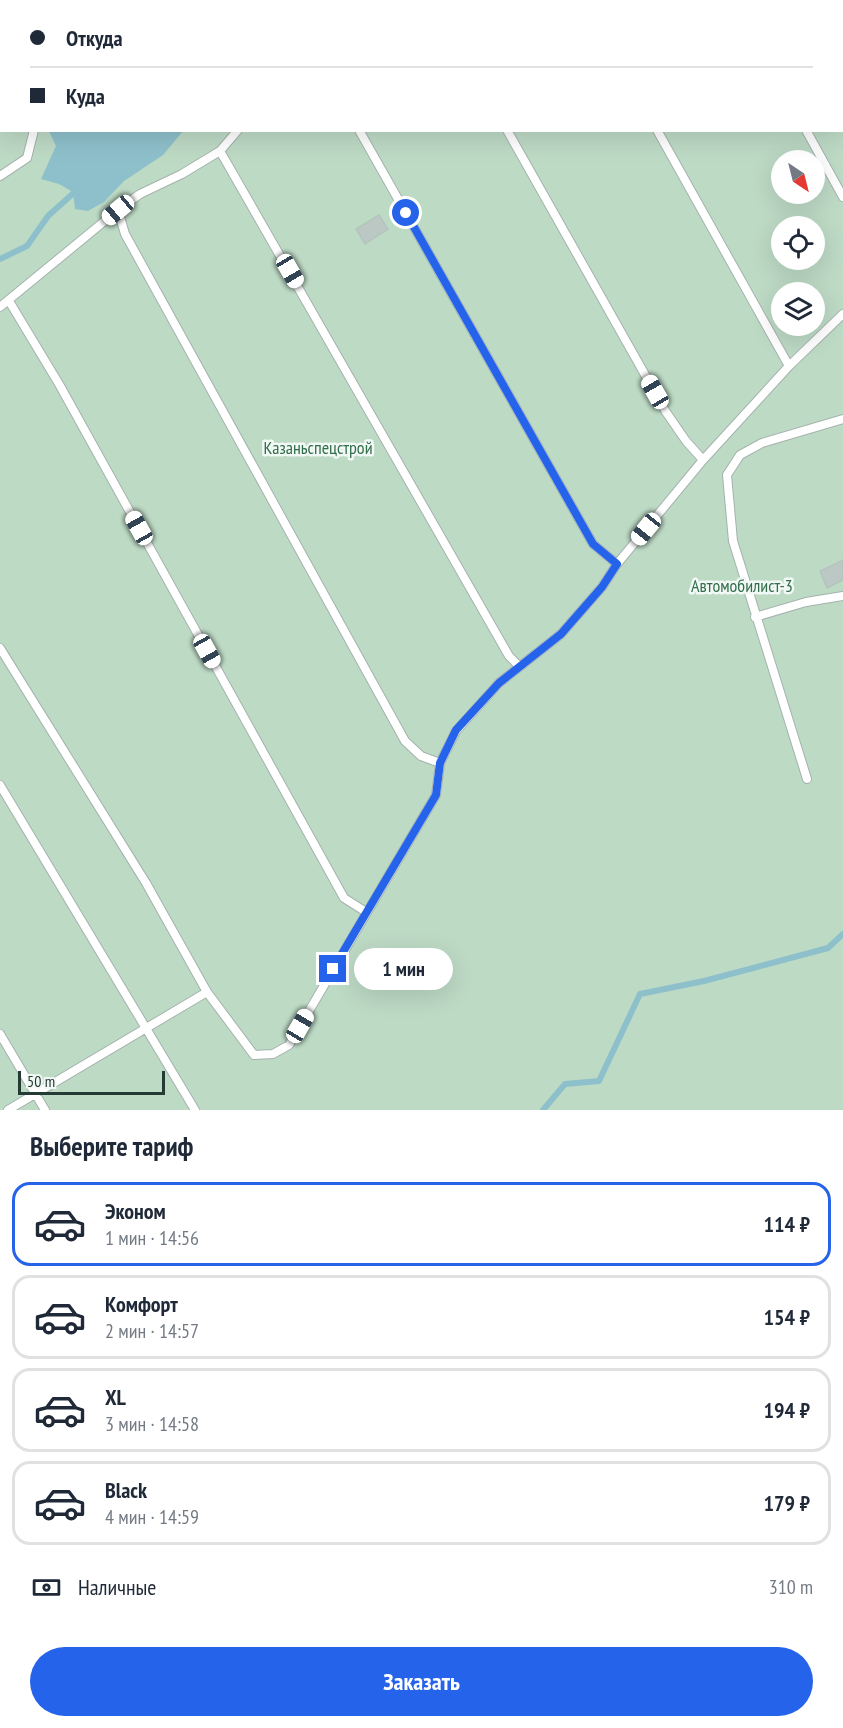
<!DOCTYPE html>
<html lang="ru">
<head>
<meta charset="utf-8">
<style>
	:root { --surface:#fff; --page:#f2f2f3; --text:#1f2937; --muted:#747a83; --line:#e0e1e3; --accent:#2563eb }
	body { margin:0; font-family:"PT Sans Narrow",sans-serif; background:var(--page); color:var(--text); height:100vh; display:flex; flex-direction:column; font-size:22px; white-space:nowrap }
	* { box-sizing:border-box; margin:0 }
	p { font-size:20px; color:var(--muted) }
	.icon { flex:none; width:33px; height:33px; fill:none; stroke:currentColor; stroke-width:2; stroke-linecap:round; stroke-linejoin:round }
	.map { position:relative; height:1110px; overflow:hidden }
	.side { display:flex; flex-direction:column; background:var(--surface); flex:1 }
	.side>* { flex:none }
	.banner { position:absolute; left:0px; top:0px; width:843px; height:132px; box-shadow:0 6px 24px #0002; display:grid; align-content:center; height:132px; padding:0 30px; background:var(--surface) }
	.needle { width:39px; rotate:145deg }
	.controls { position:absolute; left:771px; top:150px; display:grid; gap:12px }
	.controls a { display:grid; place-items:center; width:54px; height:54px; border-radius:50%; background:var(--surface); box-shadow:0 6px 24px #0002; font-size:30px }
	.scale { position:absolute; left:18px; bottom:15px; width:147px; box-sizing:border-box; padding-left:6px; border:3px solid #233a35; border-top:0; font-size:16px; line-height:21px; white-space:nowrap; color:#233a35; -webkit-text-stroke:4px #f2f8f5; paint-order:stroke }
	.end { position:absolute; width:27px; height:27px; margin:-14px; border:8px solid #2563eb; background:#fff; box-shadow:0 0 0 3px #fff }
	.from { border-radius:50% }
	.bubble { position:absolute; height:42px; border-radius:21px; background:var(--surface); box-shadow:0 6px 24px #0002; font-size:20px; font-weight:800; line-height:42px; text-align:center }
	.car { position:absolute; width:18px; height:36px; margin:-18px -9px; border-radius:8px; box-shadow:0 0 4px 2px #0007; background:linear-gradient(#fff 24%,#345 0 40%,#fff 0 76%,#345 0 86%,#fff 0) }
	.banner b { display:flex; align-items:center; gap:21px; height:57px; font-size:22px }
	.banner b+b { border-top:2px solid var(--line) }
	.banner i { width:15px; height:15px; background:var(--text) }
	ul { padding:0; list-style:none }
	li { display:flex; align-items:center; gap:18px; height:84px; margin:0 12px 9px; padding:0 18px; border:3px solid var(--line); border-radius:18px }
	li div { flex:1 }
	li b { display:block; font-size:22px }
	li em { font-style:normal; font-weight:800 }
	li.current { border-color:var(--accent) }
	li>.icon { width:54px; height:54px; stroke-width:1.5 }
	h2 { padding:0 30px; font-size:27px; line-height:72px }
	.pay { display:flex; align-items:center; gap:15px; height:66px; padding:0 30px; font-size:22px }
	.pay p { margin-inline-start:auto }
	.button { display:flex; gap:12px; margin-top:auto; padding:12px 30px }
	.button a { flex:1; height:69px; border-radius:36px; background:var(--accent); color:#fff; font-size:24px; font-weight:800; line-height:69px; text-align:center }
	.map>svg:first-child { display:block }
	.green { fill:#bddac5; fill-rule:evenodd }
	.water { fill:#8ec0cb }
	.lines { fill:none; stroke-linecap:round; stroke-linejoin:round }
	.stream { stroke:#8ec0cb; stroke-width:6 }
	.building { fill:#bbc8c3; stroke:#b5c4be; stroke-width:1.5 }
	.service-casing { stroke:#a5b2ae; stroke-width:10 }
	.service { stroke:#fff; stroke-width:8 }
	.route { stroke:#2563eb; stroke-width:8 }
	.labels { text-anchor:middle; stroke-width:5; stroke-linejoin:round; paint-order:stroke }
	.park-label { font-size:18px; fill:#316e4a; stroke:#f2f8f5 }
</style>
</head>
<body>
<div class="map">
<svg width="843" height="1110" viewBox="0 0 843 1110">
	<rect width="100%" height="100%" fill="#e2ebe7"/>
	<path class="green" d="M0,0H843V1110H0ZM2,2H842V130H2ZM782,160H814V194H782ZM782,226H814V260H782ZM782,292H814V326H782Z"/>
	<path class="water" d="M49,131H183L163,155L124,181L104,202L88,211L75,209L73,192L59,184L41,179L56,146Z"/>
	<g class="lines">
		<path class="stream" d="M297,2L299,0
			M0,259L27,246L48,216L78,189
			M543,1110L565,1084L599,1081L640,994L704,981L828,948L843,934"/>
	</g>
	<path class="building" d="M379,215L388,229L365,244L356,229Z
		M843,560V580L827,588L820,571Z"/>
	<g class="lines">
		<defs>
			<path id="service" d="M139,0V2
				M434,0V2
				M584,0L585,2
				M733,0L734,2
				M250,2L251,0
				M350,2L351,0
				M0,21L2,24
				M359,130L593,544L617,564
				M507,130L666,412L686,441L703,460
				M657,130L789,366
				M806,130L843,197
				M220,151L509,656L519,666
				M0,176L27,158L34,130
				M118,210L125,234L405,741L421,756L440,763
				M9,301L59,384L344,898L366,912
				M0,307L118,210L140,194L182,174L220,151L238,130
				M755,617L806,602L843,596
				M0,648L146,883L207,992L254,1055L273,1054L289,1045L436,795L440,763L456,731L499,683L561,634L602,587L617,564L703,460L789,366L843,314
				M807,779L733,541L727,475L740,455L762,443L843,419
				M0,785L195,1110
				M0,1034L45,1110
				M8,1110L207,992"/>
		</defs>
		<use href="#service" class="service-casing"/>
		<use href="#service" class="service"/>
	</g>
	<g class="lines">
		<path class="route" d="M333,969L436,795L440,763L456,730L499,683L561,634L602,587L617,564L593,544L406,213"/>
	</g>
	<g class="labels">
		<g class="park-label">
			<text x="318" y="454">Казаньспецстрой</text>
			<text x="742" y="592">Автомобилист-3</text>
		</g>
	</g>
</svg>
<div class="controls">
<a><svg class="needle" viewBox="-14 -14 28 28"><path d="M0-13l5 13h-10z" fill="#e53935"/><path d="M0 13l5-13h-10z" fill="#747a83"/></svg></a>
<a><svg class="icon" aria-label="locate" viewBox="0 0 24 24"><circle cx="12" cy="12" r="6"/><path d="M12 2v4M12 18v4M2 12h4M18 12h4"/></svg></a>
<a><svg class="icon" aria-label="layers" viewBox="0 0 24 24"><path d="M12 4l9 5-9 5-9-5zM3 14l9 5 9-5"/></svg></a>
</div>
<div class="scale">50 m</div>
<i class="end from" style="left:406px;top:213px"></i>
<i class="end" style="left:333px;top:969px"></i>
<div class="bubble" style="left:354px;top:948px;width:99px">1 мин</div>
<i class="car" style="left:118px;top:210px;rotate:230deg"></i>
<i class="car" style="left:290px;top:271px;rotate:150deg"></i>
<i class="car" style="left:655px;top:392px;rotate:330deg"></i>
<i class="car" style="left:139px;top:528px;rotate:331deg"></i>
<i class="car" style="left:646px;top:529px;rotate:219deg"></i>
<i class="car" style="left:207px;top:651px;rotate:151deg"></i>
<i class="car" style="left:300px;top:1026px;rotate:30deg"></i>
<div class="banner">
<b><i class="from"></i>Откуда</b>
<b><i></i>Куда</b>
</div>
</div>
<section class="side">
<h2>Выберите тариф</h2>
<ul>
<li class="current"><svg class="icon" aria-label="car" viewBox="0 0 24 24"><path d="M5 17H2v-5l4-1 3-4h7l3 4 3 1v5h-3M9 17h6M6 11h13"/><circle cx="7" cy="17" r="2"/><circle cx="17" cy="17" r="2"/></svg><div><b>Эконом</b><p>1 мин · 14:56</p></div><em>114 ₽</em></li>
<li><svg class="icon" aria-label="car" viewBox="0 0 24 24"><path d="M5 17H2v-5l4-1 3-4h7l3 4 3 1v5h-3M9 17h6M6 11h13"/><circle cx="7" cy="17" r="2"/><circle cx="17" cy="17" r="2"/></svg><div><b>Комфорт</b><p>2 мин · 14:57</p></div><em>154 ₽</em></li>
<li><svg class="icon" aria-label="car" viewBox="0 0 24 24"><path d="M5 17H2v-5l4-1 3-4h7l3 4 3 1v5h-3M9 17h6M6 11h13"/><circle cx="7" cy="17" r="2"/><circle cx="17" cy="17" r="2"/></svg><div><b>XL</b><p>3 мин · 14:58</p></div><em>194 ₽</em></li>
<li><svg class="icon" aria-label="car" viewBox="0 0 24 24"><path d="M5 17H2v-5l4-1 3-4h7l3 4 3 1v5h-3M9 17h6M6 11h13"/><circle cx="7" cy="17" r="2"/><circle cx="17" cy="17" r="2"/></svg><div><b>Black</b><p>4 мин · 14:59</p></div><em>179 ₽</em></li>
</ul>
<div class="pay"><svg class="icon" aria-label="cash" viewBox="0 0 24 24"><path d="M3 7h18v10H3z"/><circle cx="12" cy="12" r="2"/></svg>Наличные<p>310 m</p></div>
<div class="button"><a>Заказать</a></div>
</section>
</body>
</html>
